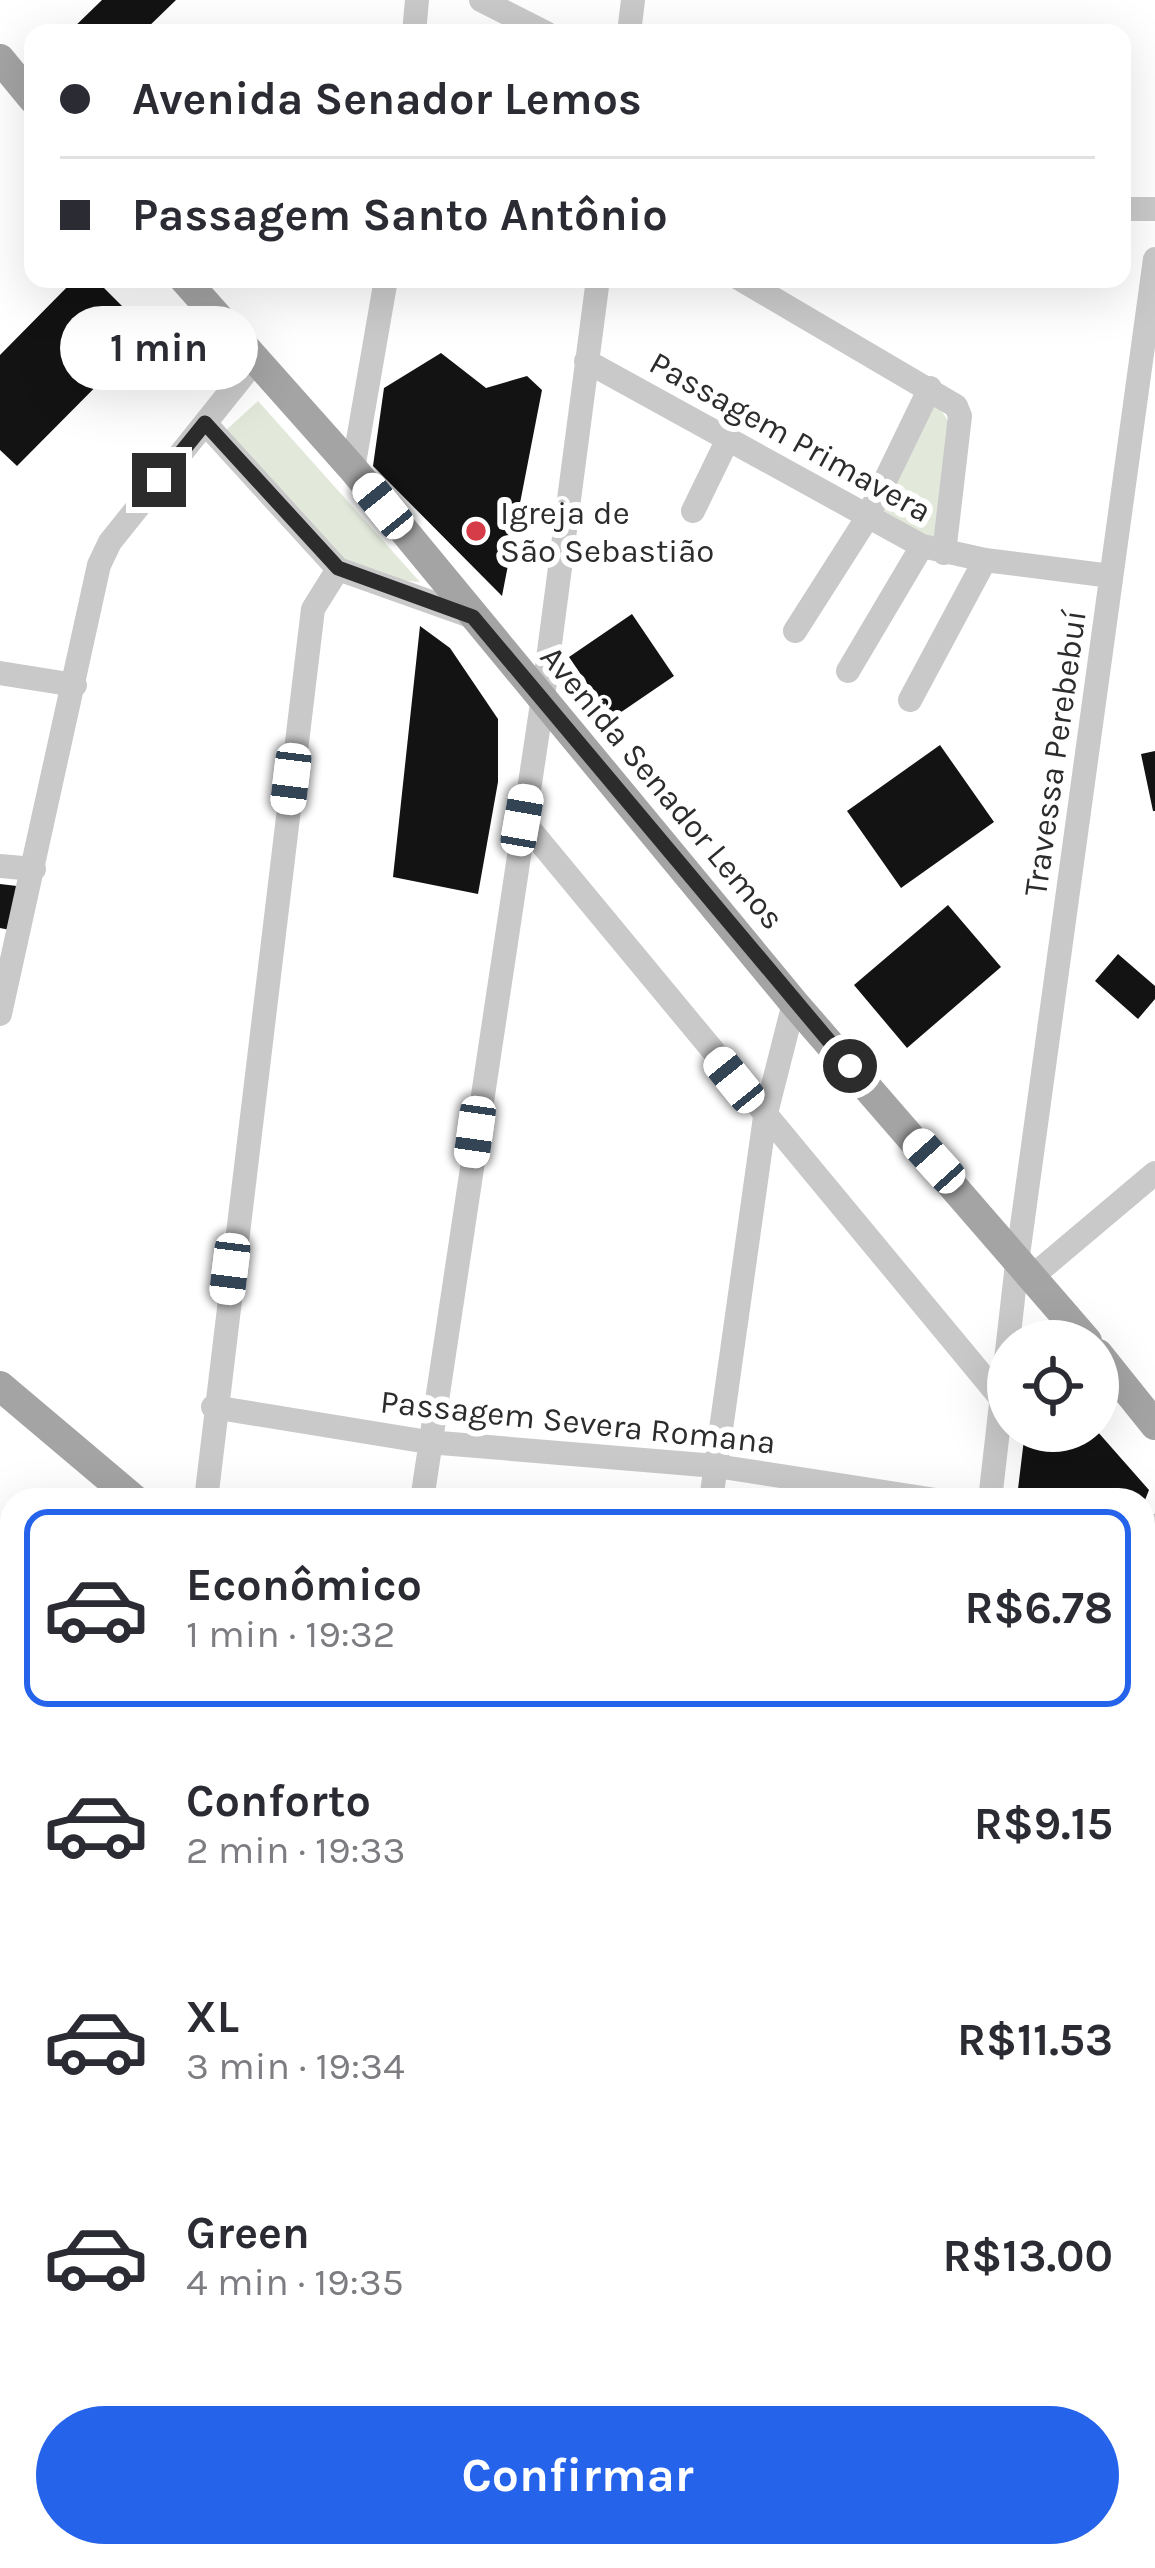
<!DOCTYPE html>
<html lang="pt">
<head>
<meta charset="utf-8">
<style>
	:root { --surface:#fff; --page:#f2f2f3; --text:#2b2b33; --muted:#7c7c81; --line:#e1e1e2; --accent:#2563eb }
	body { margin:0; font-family:Karla,sans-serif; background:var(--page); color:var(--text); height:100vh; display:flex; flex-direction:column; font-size:45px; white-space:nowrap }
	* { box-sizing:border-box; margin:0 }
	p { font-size:39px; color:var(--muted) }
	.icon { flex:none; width:66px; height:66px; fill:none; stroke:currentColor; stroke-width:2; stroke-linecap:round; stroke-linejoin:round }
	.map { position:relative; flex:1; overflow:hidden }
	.drawer { position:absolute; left:0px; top:1488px; width:1155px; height:1080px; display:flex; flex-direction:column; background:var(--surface); border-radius:36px 36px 0 0; box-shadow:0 12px 48px #0002 }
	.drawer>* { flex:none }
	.top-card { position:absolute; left:24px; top:24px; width:1107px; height:264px; border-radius:24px; box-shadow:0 12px 48px #0002; display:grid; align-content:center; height:264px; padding:0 36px; background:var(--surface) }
	.controls { position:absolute; left:987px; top:1320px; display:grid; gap:24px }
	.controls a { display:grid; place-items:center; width:132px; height:132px; border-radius:50%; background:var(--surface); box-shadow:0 12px 48px #0002; font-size:60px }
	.end { position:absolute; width:54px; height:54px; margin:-27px; border:15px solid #2c2c2c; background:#fff; box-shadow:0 0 0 6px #fff }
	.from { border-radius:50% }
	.bubble { position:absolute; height:84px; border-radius:42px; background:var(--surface); box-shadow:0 12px 48px #0002; font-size:39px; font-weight:700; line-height:84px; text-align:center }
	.car { position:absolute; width:36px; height:72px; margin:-36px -18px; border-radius:15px; box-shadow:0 0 9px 3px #0007; background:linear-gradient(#fff 24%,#345 0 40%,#fff 0 76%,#345 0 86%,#fff 0) }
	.top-card b { display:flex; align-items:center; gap:42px; height:114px; font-size:45px }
	.top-card b+b { border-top:3px solid var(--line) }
	.top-card i { width:30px; height:30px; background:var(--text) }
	ul { padding:21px 0 0; list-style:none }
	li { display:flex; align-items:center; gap:36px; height:198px; margin:0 24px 18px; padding:0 12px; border:6px solid transparent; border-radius:24px }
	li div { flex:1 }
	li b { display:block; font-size:45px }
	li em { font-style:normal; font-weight:700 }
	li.selected { border-color:var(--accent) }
	li>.icon { width:108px; height:108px; stroke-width:1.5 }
	.cta { display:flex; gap:24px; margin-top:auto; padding:24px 36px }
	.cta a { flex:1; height:138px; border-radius:72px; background:var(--accent); color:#fff; font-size:48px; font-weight:700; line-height:138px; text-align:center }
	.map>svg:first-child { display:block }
	.green { fill:#e2e9db }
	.building { fill:#131313 }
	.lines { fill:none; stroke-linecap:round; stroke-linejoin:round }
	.minor { stroke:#c9c9c9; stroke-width:24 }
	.major { stroke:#a4a4a4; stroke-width:30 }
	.route { stroke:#2c2c2c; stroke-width:15 }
	.poi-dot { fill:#d63c47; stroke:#fff; stroke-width:4.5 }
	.labels { text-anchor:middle; stroke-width:12; stroke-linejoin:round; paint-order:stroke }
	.street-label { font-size:33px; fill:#2c2c2c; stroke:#fff }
	.poi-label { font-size:33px; fill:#2c2c2c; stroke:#fff; text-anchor:start }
</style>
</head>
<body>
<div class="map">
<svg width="1155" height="2568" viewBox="0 0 1155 2568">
	<rect width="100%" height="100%" fill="#fff"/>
	<path class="green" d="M930,394L949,422L936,535L927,541L877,515Z
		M258,401L420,582L374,578L345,560L224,432Z"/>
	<path class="building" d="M102,0H176L142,33H68Z
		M75,279H95L149,333L17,466L0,450V355Z
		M441,353L486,388L527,376L542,390L502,596L373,466L384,388Z
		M632,614L674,676L611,719L569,657Z
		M420,626L450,648L498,719V782L478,894L393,877Z
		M940,745L994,822L901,888L847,811Z
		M1155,751V811H1153L1141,754Z
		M0,884L17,886L15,931L0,928Z
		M948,905L1001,967L907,1048L854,985Z
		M1118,954L1155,986V999L1138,1019L1095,981Z
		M1025,1431H1097L1149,1490L1145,1500L1018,1489Z
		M0,1949L12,1953L1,2004H0Z"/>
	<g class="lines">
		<path class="minor" d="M481,0L546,33
			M414,33L417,0
			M629,33L633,0
			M1122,209H1155
			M740,279L956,406L960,416L944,553
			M586,361L922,546L985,560L1111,576
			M205,423L338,569L473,617
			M353,469L386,279
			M693,511L727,441
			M795,631L867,518L930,388
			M848,671L922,546
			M0,673L75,685
			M910,700L985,560
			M522,820L1000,1397
			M0,866L34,869
			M0,1014L99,565L110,542L254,362
			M1034,1275L1155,1173
			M213,1407L428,1442L716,1466L936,1500
			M206,1500L313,609L338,569
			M422,1500L543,697L598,279
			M711,1500L765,1117L794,1003
			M990,1500L1018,1255L1155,259
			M1143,1525L1155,1526
			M0,1766L12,1770
			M0,2017L12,2020
			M1143,2349L1155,2259
			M0,2512L12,2513
			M840,2556L917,2568
			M42,2568L43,2556
			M286,2568L287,2556
			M560,2568L562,2556
			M1119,2568L1121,2556"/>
		<path class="major" d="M0,59L33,99
			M184,279L353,469L794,1003L1087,1341
			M1098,1354L1155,1425
			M0,1386L135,1500
			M1143,2381L1155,2392"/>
	</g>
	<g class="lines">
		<path class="route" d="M159,480L205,423L338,568L473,617L850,1066"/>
	</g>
	<circle class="poi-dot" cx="476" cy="531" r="12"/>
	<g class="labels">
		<g class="street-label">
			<text transform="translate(791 436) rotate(29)" y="12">Passagem Primavera</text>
			<text transform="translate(1054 753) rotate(-82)" y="12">Travessa Perebebuí</text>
			<text transform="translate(663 787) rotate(50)" y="12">Avenida Senador Lemos</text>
			<text transform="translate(578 1421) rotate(6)" y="12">Passagem Severa Romana</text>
		</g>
		<g class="poi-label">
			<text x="500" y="524">Igreja de<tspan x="500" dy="38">São Sebastião</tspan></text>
		</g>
	</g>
</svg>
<div class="controls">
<a><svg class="icon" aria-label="locate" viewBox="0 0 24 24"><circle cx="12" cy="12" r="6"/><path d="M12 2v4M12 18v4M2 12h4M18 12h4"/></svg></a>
</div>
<i class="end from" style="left:850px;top:1066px"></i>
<i class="end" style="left:159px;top:480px"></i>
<div class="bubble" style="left:60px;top:306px;width:198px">1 min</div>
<i class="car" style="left:383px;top:506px;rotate:321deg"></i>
<i class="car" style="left:291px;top:779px;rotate:187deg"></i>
<i class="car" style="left:522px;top:820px;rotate:10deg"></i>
<i class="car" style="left:734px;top:1080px;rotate:321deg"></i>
<i class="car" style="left:475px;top:1132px;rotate:188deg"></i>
<i class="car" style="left:934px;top:1161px;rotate:318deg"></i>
<i class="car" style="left:230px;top:1269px;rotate:187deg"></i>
<div class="top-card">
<b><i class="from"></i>Avenida Senador Lemos</b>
<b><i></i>Passagem Santo Antônio</b>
</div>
<section class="drawer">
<ul>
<li class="selected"><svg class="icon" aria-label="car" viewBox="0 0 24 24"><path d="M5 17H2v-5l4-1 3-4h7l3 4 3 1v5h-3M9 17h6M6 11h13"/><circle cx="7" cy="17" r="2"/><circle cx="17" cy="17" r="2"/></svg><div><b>Econômico</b><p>1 min · 19:32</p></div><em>R$6.78</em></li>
<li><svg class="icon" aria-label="car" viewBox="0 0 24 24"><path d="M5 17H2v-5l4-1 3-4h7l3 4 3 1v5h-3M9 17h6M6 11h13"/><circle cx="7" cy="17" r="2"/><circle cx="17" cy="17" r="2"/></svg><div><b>Conforto</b><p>2 min · 19:33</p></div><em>R$9.15</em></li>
<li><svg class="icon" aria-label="car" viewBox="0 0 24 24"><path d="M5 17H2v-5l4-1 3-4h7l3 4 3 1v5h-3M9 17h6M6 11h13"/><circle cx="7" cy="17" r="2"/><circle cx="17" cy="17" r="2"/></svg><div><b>XL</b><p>3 min · 19:34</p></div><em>R$11.53</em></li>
<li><svg class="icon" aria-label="car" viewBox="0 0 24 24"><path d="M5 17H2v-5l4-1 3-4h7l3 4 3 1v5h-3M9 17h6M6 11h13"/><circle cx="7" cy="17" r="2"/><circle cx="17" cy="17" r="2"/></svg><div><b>Green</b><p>4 min · 19:35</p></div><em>R$13.00</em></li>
</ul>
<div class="cta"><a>Confirmar</a></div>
</section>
</div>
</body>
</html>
